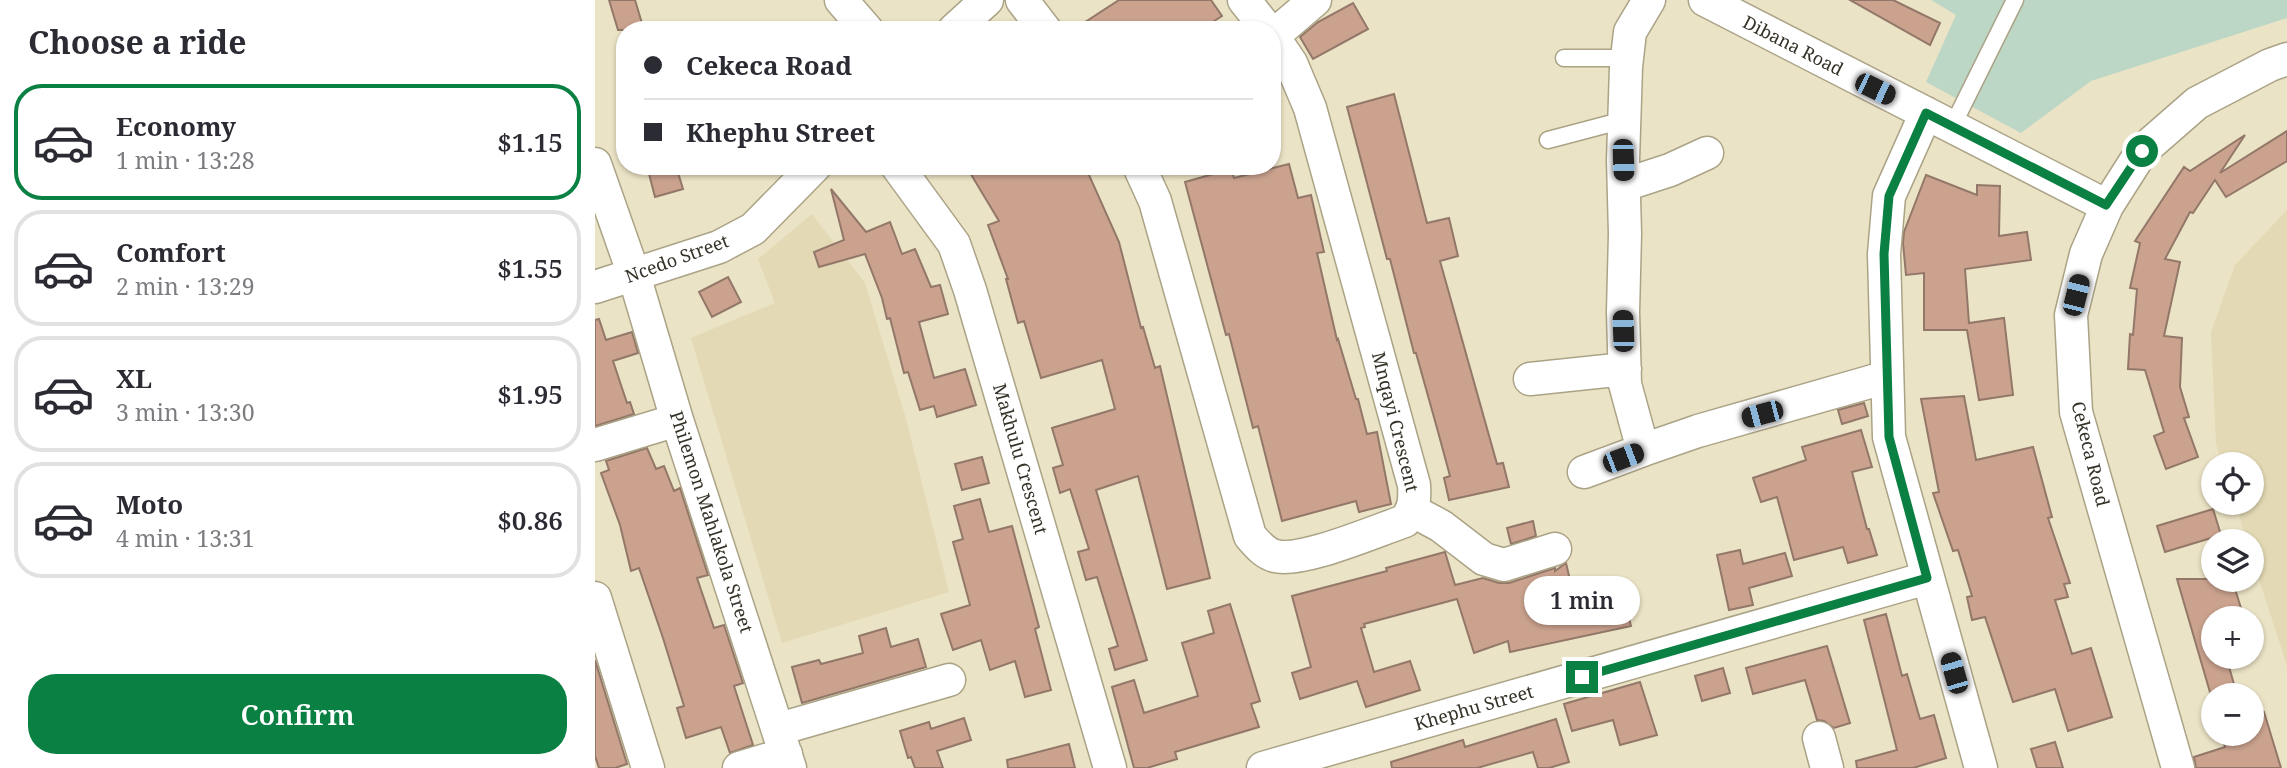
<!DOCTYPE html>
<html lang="en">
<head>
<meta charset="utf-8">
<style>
	:root { --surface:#fff; --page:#f2f2f3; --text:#2b2b33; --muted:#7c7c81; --line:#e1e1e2; --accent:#0b8043 }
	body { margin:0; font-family:"Noto Serif",serif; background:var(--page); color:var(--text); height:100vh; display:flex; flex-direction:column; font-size:26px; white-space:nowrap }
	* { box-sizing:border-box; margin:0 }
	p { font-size:23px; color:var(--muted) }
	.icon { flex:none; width:38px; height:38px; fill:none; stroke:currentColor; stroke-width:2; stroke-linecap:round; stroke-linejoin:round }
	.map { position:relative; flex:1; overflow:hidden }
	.drawer { display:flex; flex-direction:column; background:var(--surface); width:595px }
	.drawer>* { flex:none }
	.hud { position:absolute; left:21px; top:21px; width:665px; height:154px; border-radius:28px; box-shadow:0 2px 5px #0004; display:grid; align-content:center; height:154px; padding:0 28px; background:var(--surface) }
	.fabs { position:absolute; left:1606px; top:452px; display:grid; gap:14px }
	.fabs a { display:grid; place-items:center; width:63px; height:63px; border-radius:50%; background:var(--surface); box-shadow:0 2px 5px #0004; font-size:35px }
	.end { position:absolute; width:32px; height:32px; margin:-16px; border:9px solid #0b8043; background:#fff; box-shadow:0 0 0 4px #fff }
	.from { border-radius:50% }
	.bubble { position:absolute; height:49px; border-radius:24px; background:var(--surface); box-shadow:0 2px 5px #0004; font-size:23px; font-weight:600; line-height:49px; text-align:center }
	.car { position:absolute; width:21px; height:42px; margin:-21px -10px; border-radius:9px; box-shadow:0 0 5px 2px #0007; background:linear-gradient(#222 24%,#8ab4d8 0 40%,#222 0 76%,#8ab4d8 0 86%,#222 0) }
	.hud b { display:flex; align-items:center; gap:24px; height:66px; font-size:26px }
	.hud b+b { border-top:2px solid var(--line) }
	.hud i { width:18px; height:18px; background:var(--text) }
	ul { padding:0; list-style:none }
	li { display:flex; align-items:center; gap:21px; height:116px; margin:0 14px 10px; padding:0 14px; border:4px solid var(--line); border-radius:28px }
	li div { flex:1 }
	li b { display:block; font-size:26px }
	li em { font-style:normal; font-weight:600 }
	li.active { border-color:var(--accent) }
	li>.icon { width:63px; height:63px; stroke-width:1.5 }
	h2 { padding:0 28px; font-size:32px; line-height:84px }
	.cta { display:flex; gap:14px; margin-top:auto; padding:14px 28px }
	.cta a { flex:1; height:80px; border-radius:28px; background:var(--accent); color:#fff; font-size:28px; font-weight:600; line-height:80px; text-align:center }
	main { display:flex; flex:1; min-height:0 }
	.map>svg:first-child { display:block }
	.green { fill:#bcd7c6 }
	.sand { fill:#e3d9b4 }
	.building { fill:#caa28e; stroke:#93786a; stroke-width:2 }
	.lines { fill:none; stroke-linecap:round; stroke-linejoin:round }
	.lane-casing { stroke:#aba386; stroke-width:19 }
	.street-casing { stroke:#aba386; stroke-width:35 }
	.lane { stroke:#fff; stroke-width:16 }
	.street { stroke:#fff; stroke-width:32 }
	.route { stroke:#0b8043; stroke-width:9 }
	.labels { text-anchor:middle; stroke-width:5; stroke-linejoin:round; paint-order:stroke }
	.street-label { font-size:18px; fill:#353227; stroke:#fff }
</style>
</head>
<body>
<main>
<section class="drawer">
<h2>Choose a ride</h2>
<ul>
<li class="active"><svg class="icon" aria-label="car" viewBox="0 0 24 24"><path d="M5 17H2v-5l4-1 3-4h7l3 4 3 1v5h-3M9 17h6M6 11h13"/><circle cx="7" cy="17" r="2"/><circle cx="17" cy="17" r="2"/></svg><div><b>Economy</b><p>1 min · 13:28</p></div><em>$1.15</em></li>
<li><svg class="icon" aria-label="car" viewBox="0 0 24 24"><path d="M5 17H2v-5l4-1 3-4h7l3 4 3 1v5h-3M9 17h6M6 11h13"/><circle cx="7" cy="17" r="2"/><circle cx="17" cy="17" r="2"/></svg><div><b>Comfort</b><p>2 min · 13:29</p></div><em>$1.55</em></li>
<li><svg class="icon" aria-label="car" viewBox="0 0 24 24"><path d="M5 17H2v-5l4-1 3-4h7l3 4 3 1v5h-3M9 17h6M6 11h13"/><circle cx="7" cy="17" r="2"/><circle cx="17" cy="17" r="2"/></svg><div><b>XL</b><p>3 min · 13:30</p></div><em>$1.95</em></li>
<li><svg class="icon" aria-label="car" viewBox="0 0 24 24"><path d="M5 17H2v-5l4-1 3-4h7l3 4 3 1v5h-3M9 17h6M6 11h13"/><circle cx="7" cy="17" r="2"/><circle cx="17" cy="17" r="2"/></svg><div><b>Moto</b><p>4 min · 13:31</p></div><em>$0.86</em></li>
</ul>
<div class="cta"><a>Confirm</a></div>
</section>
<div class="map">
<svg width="1692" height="768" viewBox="0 0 1692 768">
	<rect width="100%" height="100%" fill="#ebe3c5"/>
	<path class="green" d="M1336,0H1692V18L1496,81L1426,133L1331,82L1361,15Z"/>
	<path class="sand" d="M1692,210V666L1657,557V541H1652L1640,502H1657V464H1627L1621,444L1616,332L1640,265Z
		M217,214L270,283L311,419L354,592L187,643L96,338L180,303L163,259Z"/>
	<path class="building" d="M14,0H40L49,30H23Z
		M524,0H616L627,16L605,30H478Z
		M1255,0H1298L1345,23L1335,45Z
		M758,3L773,29L718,59L705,37L723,22Z
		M799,94L832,223L854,218L863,256L845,261L902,464L908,463L914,487L854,500L849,478L855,476L842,428L821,353H819L795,259H792L752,107Z
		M1692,131V161L1631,197L1620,180L1598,213L1595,212L1570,259L1585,262L1569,336L1587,338L1585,387L1594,417L1589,418L1603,457L1571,469L1559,436L1569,432L1550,370L1533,369L1535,334L1538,335L1542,289L1535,288L1545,243L1540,241L1589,167L1595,171L1650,135L1625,173Z
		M694,164L703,198L716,195L729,252L722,253L742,340L743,339L761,399H763L772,434L782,432L796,504L764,512L761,501L687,521L663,426L658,428L634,334L631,335L590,182L636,169L639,178Z
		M52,166H81L88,189L60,197Z
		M371,166H490L524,242L546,328L548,327L560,368L565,366L615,578L572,589L543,476L501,490L552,660L520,670L514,649L523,646L502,577L491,580L483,552L494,549L475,489L465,493L458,468L468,465L457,428L520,409L507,360L446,378L429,321L423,323L411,279H413L393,225L404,221Z
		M1331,175L1382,195V185L1405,186L1404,236L1432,232L1436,260L1370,269L1374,323L1409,318L1418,395L1384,400L1372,330H1329V273L1311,275L1308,243L1309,232Z
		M236,189L271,232L295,222L307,254L320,249L336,287L345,285L353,314L324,322L339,378L370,369L381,405L342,417L339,406L325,410L313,372L309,373L295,318L292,319L287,298L270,254L224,267L219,252L249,240Z
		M133,277L146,302L117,317L104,292Z
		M4,319L11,340L37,332L43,353L18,361L32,403L35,402L39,414L0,426V320Z
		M1369,396L1381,460L1438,447L1457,517L1453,518L1475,583L1469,584L1473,597L1460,600L1477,654L1496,648L1517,717L1473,731L1460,689L1418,702L1390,617L1377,620L1372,597L1377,596L1363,550L1358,551L1338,493L1344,492L1326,399Z
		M1269,403L1273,416L1247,424L1243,410Z
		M1266,430L1277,467L1257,472L1272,529H1274L1282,555L1253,563L1248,547L1199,560L1182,497L1166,502L1158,478L1211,460L1207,447Z
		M52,448L61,469L69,466L79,491L85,488L113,575L102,578L119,628L129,625L148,683L139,686L158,745L135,753L126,727L91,738L82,708L89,706L68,638L44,568L36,571L25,525L6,473L14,470L11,461Z
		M387,457L394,483L367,490L360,464Z
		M385,499L394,532L417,526L444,627L440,629L456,690L430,697L420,661L395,670L386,640L358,650L346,614L375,605L358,542L368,539L359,506Z
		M1618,509L1626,535L1570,552L1562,526Z
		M938,521L941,536L916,544L912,528Z
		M1145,550L1148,564L1190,553L1197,576L1154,588L1158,605L1134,610L1122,555Z
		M850,552L860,585L888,578L904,583H914L960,568V571L971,563L983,614L1030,602L1036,626L915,652L913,641L879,653L862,599L769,624L770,627L766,628L779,672L815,661L825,690L771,707L762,681L705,699L697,673L716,667L697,596L792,571L791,568Z
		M1582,579H1637L1649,618H1619V656H1631L1642,695H1619V706Z
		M635,604L665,701L656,704L664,727L580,752L582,759L552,768H539L517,687L539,680L549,713L603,696L587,643L619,633L613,611Z
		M1291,614L1307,676L1312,674L1325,719L1339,715L1351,758L1318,768H1262L1261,761L1302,750L1269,620Z
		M291,628L296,647L323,639L331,667L207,703L197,667L224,660L226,664L268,653L264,636Z
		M1232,646L1255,723L1239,728L1229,721L1222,720L1210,680L1158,694L1151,668Z
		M0,660L32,764L20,768H4L0,756Z
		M1128,668L1135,693L1107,701L1100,676Z
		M1045,682L1062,735L1025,745L1018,720L977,731L969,704Z
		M1669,712L1686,768H1601L1599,757L1630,747L1626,733H1657V715Z
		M369,718L376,740L342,751L348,768H320L316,757L313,758L305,731L334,722L336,729Z
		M961,719L974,762L954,768H943L938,752L882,768H797L796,762L868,740L870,747Z
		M1460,742L1468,768H1442L1436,749Z
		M474,744L480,768H413L412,760Z"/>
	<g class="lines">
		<defs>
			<path id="lane" d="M969,58H1032
				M1357,127L1420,0
				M953,140L1029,120"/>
			<path id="street" d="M246,0L272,30
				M427,0L450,30
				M649,0L673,30
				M1054,0L1035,32L1031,67L1028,160L1030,234L1028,312L1030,384L1048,450L1103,431L1292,377
				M1110,0L1512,206
				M359,30L392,0
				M678,36L720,0
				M1331,113L1294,196L1289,254L1294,437L1386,768
				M0,164L39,275L82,420L195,768
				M302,166L359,244L375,290L515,768
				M544,166L560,201L655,536C662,544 669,553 680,556C707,563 780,531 810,521C819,509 820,501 819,485L715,108L696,63L677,35
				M1029,185L1075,170L1112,153
				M0,287L124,247L158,229L220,166
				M935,379L1030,369
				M0,445L82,420
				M989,472L1048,450
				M818,511L846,526L889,559L909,565L960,549
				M0,598L53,768
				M184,729L354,680
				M1224,738L1232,768
				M144,768L191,754
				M668,768L1332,578
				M1583,768L1481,412L1476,315L1491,254L1512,206L1547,151L1602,103L1675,65L1692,59"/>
		</defs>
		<use href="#lane" class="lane-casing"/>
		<use href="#street" class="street-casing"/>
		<use href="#lane" class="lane"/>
		<use href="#street" class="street"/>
	</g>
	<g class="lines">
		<path class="route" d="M987,677L1332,578L1294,437L1289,254L1294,196L1331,113L1511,205L1547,151"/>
	</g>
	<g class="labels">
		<g class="street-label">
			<text transform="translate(1198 46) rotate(27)" y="6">Dibana Road</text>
			<text transform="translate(82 259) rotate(-20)" y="6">Ncedo Street</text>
			<text transform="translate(800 422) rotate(76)" y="6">Mnqayi Crescent</text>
			<text transform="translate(1495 454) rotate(76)" y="6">Cekeca Road</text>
			<text transform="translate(425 459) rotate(74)" y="6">Makhulu Crescent</text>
			<text transform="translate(116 522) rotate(72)" y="6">Philemon Mahlakola Street</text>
			<text transform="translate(879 708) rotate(-16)" y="6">Khephu Street</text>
		</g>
	</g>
</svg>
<div class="fabs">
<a><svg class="icon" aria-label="locate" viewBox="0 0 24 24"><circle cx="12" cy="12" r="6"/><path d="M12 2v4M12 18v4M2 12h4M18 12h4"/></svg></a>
<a><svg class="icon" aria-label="layers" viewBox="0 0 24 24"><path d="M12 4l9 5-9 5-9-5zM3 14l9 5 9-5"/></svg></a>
<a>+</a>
<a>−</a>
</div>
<i class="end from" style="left:1547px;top:151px"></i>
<i class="end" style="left:987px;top:677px"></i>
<div class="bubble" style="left:929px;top:576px;width:116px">1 min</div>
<i class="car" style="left:1280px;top:89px;rotate:116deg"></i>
<i class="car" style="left:1028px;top:160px;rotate:178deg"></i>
<i class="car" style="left:1481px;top:295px;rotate:14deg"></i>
<i class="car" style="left:1028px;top:331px;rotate:358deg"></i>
<i class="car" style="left:1167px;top:414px;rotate:255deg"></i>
<i class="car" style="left:1028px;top:458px;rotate:69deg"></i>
<i class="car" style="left:1359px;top:673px;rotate:344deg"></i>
<div class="hud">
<b><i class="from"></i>Cekeca Road</b>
<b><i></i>Khephu Street</b>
</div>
</div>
</main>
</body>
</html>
